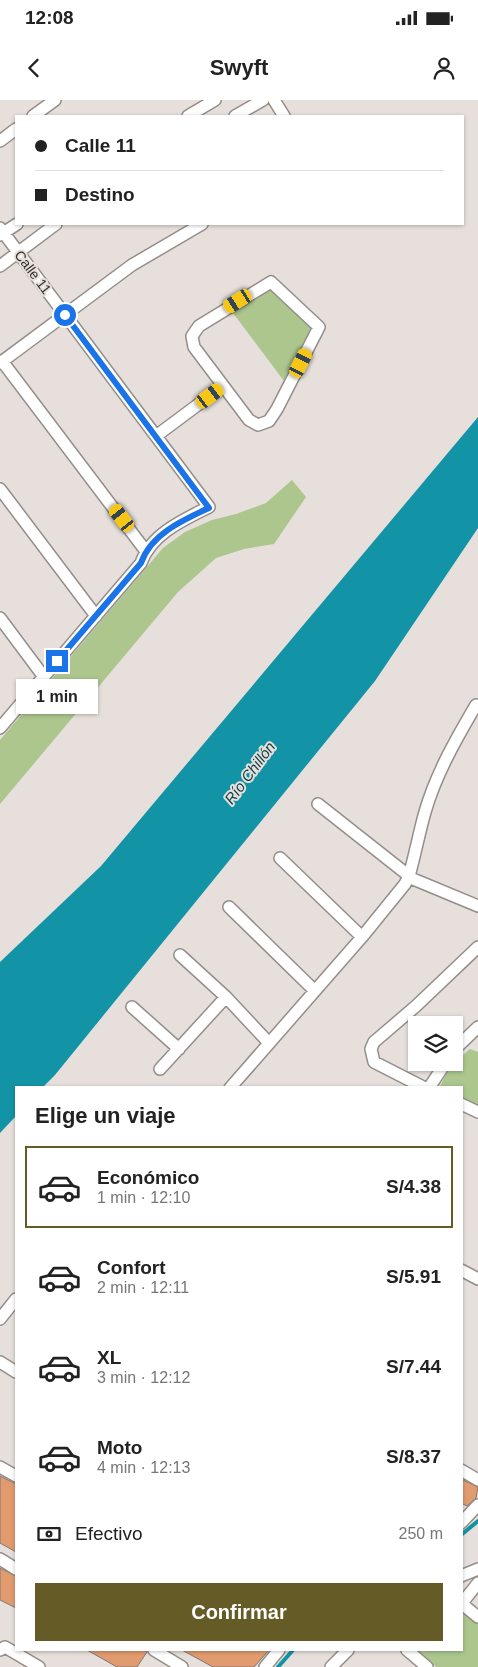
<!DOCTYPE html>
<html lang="es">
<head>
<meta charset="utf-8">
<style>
	:root { --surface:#fff; --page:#f2f2f2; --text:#222; --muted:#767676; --line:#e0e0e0; --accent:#645b27 }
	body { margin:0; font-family:Arial,sans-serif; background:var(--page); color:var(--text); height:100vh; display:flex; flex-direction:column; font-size:19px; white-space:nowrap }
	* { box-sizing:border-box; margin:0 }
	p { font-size:16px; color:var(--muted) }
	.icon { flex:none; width:28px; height:28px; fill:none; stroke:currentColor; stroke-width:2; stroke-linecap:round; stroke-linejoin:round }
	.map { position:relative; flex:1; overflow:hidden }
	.side { position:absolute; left:15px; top:986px; width:448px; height:565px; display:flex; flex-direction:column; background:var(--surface); border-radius:0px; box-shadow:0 1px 4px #0004 }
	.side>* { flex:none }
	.guide { position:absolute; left:15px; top:15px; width:449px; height:110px; border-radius:0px; box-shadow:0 1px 4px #0004; display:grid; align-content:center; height:110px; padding:0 20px; background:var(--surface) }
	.fabs { position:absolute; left:408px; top:916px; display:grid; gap:10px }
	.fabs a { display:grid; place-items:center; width:55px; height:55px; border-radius:0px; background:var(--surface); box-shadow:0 1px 4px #0004; font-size:25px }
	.end { position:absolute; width:22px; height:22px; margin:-11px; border:6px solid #1a73e8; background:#fff; box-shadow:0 0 0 2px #fff }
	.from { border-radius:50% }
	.bubble { position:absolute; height:35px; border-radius:0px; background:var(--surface); box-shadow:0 1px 4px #0004; font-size:16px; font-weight:600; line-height:35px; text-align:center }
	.car { position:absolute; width:15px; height:30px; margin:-15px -8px; border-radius:6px; box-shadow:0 0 4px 1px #0007; background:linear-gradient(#f5c518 24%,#345 0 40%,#f5c518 0 76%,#345 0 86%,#f5c518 0) }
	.guide b { display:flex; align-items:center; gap:18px; height:48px; font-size:19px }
	.guide b+b { border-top:1px solid var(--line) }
	.guide i { width:12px; height:12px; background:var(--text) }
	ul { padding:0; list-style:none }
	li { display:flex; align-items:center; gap:15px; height:82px; margin:0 10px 8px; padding:0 10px; border:2px solid transparent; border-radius:0px }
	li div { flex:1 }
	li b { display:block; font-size:19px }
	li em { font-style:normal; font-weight:600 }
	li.active { border-color:var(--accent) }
	li>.icon { width:45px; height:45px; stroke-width:1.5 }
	h2 { padding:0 20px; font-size:22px; line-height:60px }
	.pay { display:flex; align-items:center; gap:12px; height:55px; padding:0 20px; font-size:19px }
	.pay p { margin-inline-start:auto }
	.primary-button { display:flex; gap:10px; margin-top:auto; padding:10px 20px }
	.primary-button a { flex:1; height:58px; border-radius:0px; background:var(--accent); color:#fff; font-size:20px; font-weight:600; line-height:58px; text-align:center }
	.status { display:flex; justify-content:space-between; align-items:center; height:35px; padding:0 25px; background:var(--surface); direction:ltr }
	.status svg { height:14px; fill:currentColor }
	header { display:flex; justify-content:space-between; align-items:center; height:65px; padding:0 20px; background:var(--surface); font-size:22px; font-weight:600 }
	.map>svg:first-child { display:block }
	.green { fill:#acc68e }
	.water { fill:#1394a6 }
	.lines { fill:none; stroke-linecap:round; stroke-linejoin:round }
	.stream { stroke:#1394a6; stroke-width:4 }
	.building { fill:#e19b6f; stroke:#7e7874 }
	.minor-casing { stroke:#948e8a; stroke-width:14 }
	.minor { stroke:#fff; stroke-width:11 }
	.route { stroke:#1a73e8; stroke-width:6 }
	.labels { text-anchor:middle; stroke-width:4; stroke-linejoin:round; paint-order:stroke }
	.street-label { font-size:14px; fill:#33302f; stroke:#e6dfdb }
	.water-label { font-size:15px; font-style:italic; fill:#093e45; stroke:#e6dfdb }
</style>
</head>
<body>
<div class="status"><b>12:08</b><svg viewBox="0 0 49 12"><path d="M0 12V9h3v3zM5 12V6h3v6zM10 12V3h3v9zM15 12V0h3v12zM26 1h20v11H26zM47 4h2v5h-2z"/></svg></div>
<header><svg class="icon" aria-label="back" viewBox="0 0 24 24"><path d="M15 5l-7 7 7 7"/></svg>Swyft<svg class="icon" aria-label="person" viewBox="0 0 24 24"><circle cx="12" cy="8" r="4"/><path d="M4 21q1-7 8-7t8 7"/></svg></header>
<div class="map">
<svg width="478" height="1567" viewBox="0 0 478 1567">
	<rect width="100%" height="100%" fill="#e6dfdb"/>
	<path class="green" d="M270,189L311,228L284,281L233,213Z
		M292,380L306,397L274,444L244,449L216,458L178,492L0,704V640L163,448L185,432L212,420L236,414L266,403Z
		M470,949L478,952V1005L461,998V988H439L451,965Z
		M461,1508L478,1522V1567H436L416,1550H461Z"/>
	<path class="water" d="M478,317V428L375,581L55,975L43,987L16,988V1016L0,1033V862L101,766Z"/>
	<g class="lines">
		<path class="stream" d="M461,1435L478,1421
			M278,1567L293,1550"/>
	</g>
	<path class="building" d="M0,1376L16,1384V1452L0,1443Z
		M461,1379L478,1387L476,1398L467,1406L461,1403Z
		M0,1468L16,1476V1508L0,1500Z
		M87,1550H147V1552L137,1567H117Z
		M182,1550H269L254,1567H213Z"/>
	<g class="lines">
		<defs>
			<path id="minor" d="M274,0L284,16
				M33,16L55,0
				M188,16L215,0
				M235,16L263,0
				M0,41L16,29
				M0,128L209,407C183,420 151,434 141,463L0,628
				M0,135L17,124
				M0,166L56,124
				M271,182L319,227L277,309L269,321L258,325L249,320L194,247L192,236L199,226Z
				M2,261L145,450
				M0,263L132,165L202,124
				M156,336L223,286
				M0,389L96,516
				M0,518L44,577
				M318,704L413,779L478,806
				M280,758L362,837
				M229,807L315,891
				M180,855L226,897L269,943
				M132,907L179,949
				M454,950L478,927
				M160,969L226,897
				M230,988L362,837L405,784L409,776C415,755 419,733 425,712C436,674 456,639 476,605
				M425,988L374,962L371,949L374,942L416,906L478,847
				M429,988L446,962
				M461,1004L478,1012
				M461,1170L478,1179
				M0,1219L16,1199
				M0,1262L16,1272
				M0,1367L16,1376
				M461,1370L478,1380
				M461,1423L478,1405
				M0,1459L16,1469
				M461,1476L478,1469
				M461,1503L478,1517
				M462,1503L478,1483
				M0,1550L5,1547L39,1567
				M154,1550L182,1567
				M407,1550L427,1567
				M265,1567L279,1550
				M331,1567L348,1550"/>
		</defs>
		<use href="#minor" class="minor-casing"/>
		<use href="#minor" class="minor"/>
	</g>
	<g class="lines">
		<path class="route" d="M57,561L141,463C151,434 183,420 209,408L65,215"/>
	</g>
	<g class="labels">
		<g class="street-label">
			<text transform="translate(33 172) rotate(53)" y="5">Calle 11</text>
		</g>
		<g class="water-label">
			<text transform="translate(250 673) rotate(-53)" y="5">Río Chillón</text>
		</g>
	</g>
</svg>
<div class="fabs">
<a><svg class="icon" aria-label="layers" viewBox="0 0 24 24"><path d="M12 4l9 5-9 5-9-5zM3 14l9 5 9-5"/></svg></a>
</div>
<i class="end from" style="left:65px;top:215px"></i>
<i class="end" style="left:57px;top:561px"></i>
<div class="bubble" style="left:16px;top:579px;width:82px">1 min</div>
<i class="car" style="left:238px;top:201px;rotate:238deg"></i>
<i class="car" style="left:301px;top:263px;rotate:27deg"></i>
<i class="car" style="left:210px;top:296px;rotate:53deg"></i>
<i class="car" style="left:122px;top:418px;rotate:323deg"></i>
<div class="guide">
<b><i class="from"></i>Calle 11</b>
<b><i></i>Destino</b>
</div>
<section class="side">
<h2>Elige un viaje</h2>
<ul>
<li class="active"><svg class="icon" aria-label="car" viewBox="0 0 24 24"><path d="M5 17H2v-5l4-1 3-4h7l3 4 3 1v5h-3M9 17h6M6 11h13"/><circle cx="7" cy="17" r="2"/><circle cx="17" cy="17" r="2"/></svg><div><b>Económico</b><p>1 min · 12:10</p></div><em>S/4.38</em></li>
<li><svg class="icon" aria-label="car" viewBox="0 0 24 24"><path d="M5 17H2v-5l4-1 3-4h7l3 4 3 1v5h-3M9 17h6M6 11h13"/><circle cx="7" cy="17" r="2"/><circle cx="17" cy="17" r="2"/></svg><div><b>Confort</b><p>2 min · 12:11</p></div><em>S/5.91</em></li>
<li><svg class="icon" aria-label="car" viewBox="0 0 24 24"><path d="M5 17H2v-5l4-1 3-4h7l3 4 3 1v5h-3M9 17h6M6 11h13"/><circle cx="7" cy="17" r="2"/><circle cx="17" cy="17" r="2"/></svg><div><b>XL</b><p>3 min · 12:12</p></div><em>S/7.44</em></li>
<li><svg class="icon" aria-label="car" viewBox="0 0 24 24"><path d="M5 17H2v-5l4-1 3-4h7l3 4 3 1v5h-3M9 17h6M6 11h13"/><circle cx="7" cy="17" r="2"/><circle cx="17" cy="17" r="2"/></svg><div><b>Moto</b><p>4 min · 12:13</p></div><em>S/8.37</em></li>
</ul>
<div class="pay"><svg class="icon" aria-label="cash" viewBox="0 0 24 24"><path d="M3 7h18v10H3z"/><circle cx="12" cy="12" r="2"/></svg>Efectivo<p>250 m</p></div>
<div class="primary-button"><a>Confirmar</a></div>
</section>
</div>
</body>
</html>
